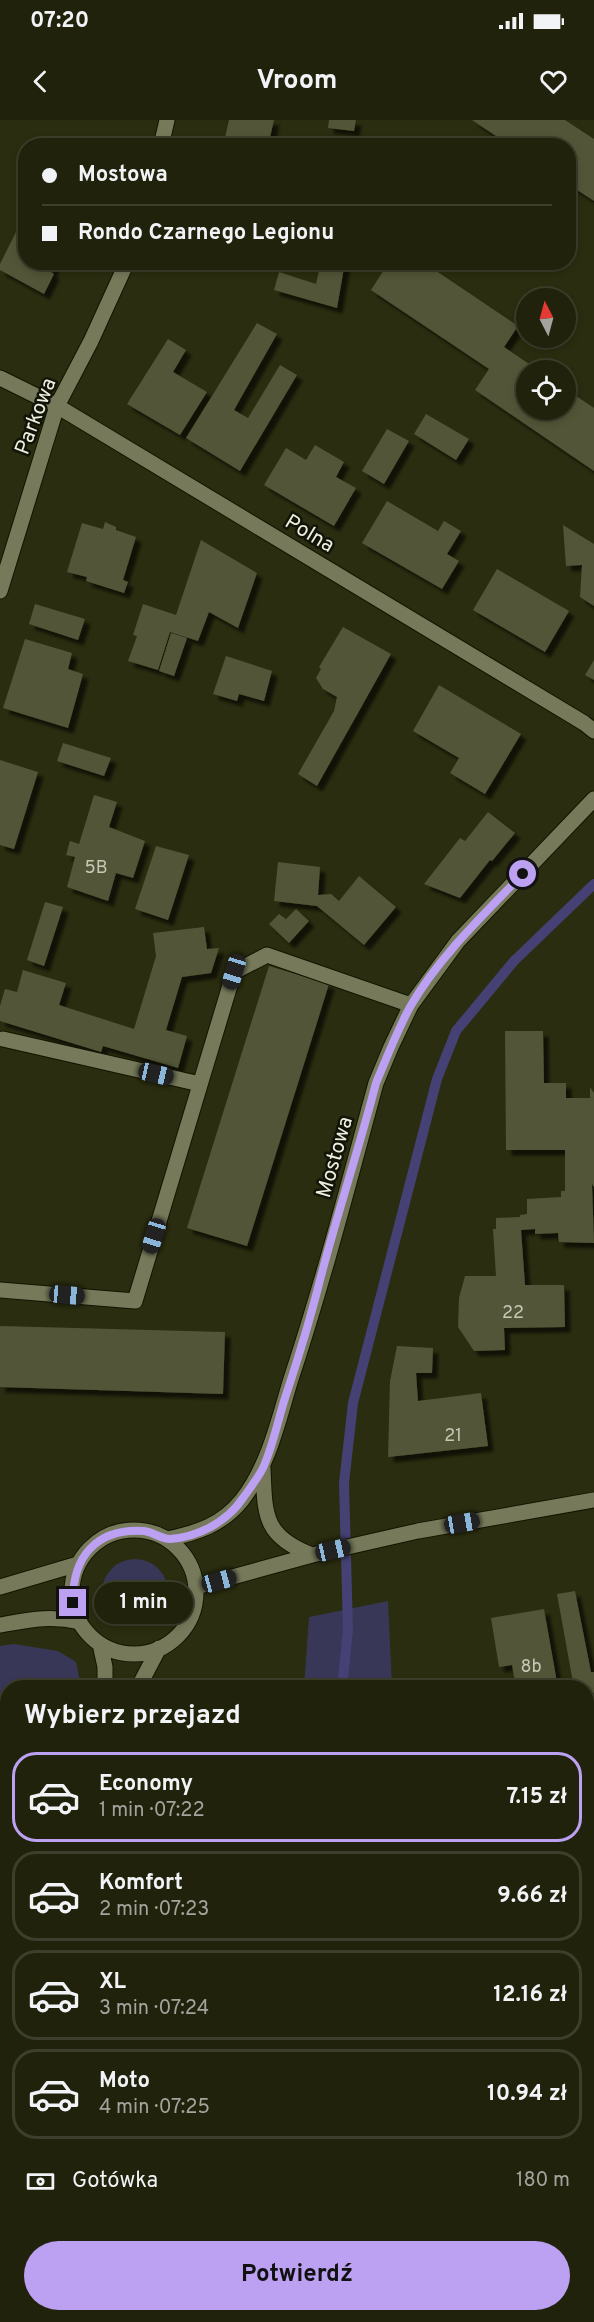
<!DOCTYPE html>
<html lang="pl">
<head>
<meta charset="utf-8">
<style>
	:root { --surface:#20220b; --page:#2d2f19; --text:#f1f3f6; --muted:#a2a49d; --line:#3d3f2c; --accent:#bca0f2 }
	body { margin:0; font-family:Overpass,sans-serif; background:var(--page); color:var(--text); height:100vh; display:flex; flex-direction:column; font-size:22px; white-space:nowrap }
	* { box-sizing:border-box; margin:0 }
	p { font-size:20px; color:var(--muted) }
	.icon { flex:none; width:33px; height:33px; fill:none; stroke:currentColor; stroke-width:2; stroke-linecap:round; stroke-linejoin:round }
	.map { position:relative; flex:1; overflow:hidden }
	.panel { position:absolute; left:0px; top:1560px; width:594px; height:642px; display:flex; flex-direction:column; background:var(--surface); border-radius:24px 24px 0 0; box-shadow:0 3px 9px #0003,0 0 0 2px var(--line) }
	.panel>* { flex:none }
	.banner { position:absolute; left:18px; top:18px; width:558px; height:132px; border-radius:24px; box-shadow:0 3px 9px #0003,0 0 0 2px var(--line); display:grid; align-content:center; height:132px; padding:0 24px; background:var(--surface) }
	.needle { width:39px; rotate:354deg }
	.buttons { position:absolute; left:516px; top:168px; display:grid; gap:12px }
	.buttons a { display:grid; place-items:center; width:60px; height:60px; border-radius:50%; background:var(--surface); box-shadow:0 3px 9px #0003,0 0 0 2px var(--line); font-size:30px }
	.end { position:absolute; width:27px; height:27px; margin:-14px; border:8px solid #bca0f2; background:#111; box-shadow:0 0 0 3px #111 }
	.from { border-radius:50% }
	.bubble { position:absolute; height:42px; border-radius:21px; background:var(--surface); box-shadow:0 3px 9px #0003,0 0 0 2px var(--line); font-size:20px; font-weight:700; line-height:42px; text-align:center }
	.car { position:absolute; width:18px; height:36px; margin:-18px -9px; border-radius:8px; box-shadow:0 0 4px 2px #0007; background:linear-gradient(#222 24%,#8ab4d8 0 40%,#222 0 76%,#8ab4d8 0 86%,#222 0) }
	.banner b { display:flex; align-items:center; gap:21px; height:57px; font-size:22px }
	.banner b+b { border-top:2px solid var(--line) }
	.banner i { width:15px; height:15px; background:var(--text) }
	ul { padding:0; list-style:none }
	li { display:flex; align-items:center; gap:18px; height:90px; margin:0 12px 9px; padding:0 12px; border:3px solid var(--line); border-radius:24px }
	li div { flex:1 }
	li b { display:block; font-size:22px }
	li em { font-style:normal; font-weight:700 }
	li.selected { border-color:var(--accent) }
	li>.icon { width:54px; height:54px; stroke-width:1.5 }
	h2 { padding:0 24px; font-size:27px; line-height:72px }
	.pay { display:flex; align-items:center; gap:15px; height:66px; padding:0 24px; font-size:22px }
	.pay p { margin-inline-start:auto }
	.action { display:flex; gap:12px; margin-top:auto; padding:12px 24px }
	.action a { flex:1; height:69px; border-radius:36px; background:var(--accent); color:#111; font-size:24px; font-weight:700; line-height:69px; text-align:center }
	.status { display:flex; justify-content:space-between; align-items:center; height:42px; padding:0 30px; background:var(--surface); direction:ltr }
	.status svg { height:16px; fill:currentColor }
	header { display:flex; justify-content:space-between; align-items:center; height:78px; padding:0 24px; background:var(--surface); font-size:27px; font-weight:700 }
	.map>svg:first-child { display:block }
	.green { fill:#393757 }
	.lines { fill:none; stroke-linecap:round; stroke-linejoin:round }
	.stream { stroke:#454174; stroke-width:10 }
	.building { fill:#525537; filter:url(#shadow) }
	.service-casing { stroke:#131500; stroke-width:17 }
	.minor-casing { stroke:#131500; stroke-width:17 }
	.tertiary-casing { stroke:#131500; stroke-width:17 }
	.service { stroke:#767a5a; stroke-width:15 }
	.minor { stroke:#767a5a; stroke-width:15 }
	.tertiary { stroke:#767a5a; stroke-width:15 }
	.route { stroke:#bca0f2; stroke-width:8 }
	.labels { text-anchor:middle; stroke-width:5; stroke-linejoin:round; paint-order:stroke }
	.number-label { font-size:18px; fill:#c7c9b5 }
	.street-label { font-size:21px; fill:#eef0df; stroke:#131408 }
</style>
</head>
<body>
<div class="status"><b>07:20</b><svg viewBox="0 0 49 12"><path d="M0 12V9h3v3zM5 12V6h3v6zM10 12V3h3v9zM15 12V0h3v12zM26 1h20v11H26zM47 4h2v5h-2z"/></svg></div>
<header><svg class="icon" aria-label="back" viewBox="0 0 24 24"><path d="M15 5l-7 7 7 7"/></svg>Vroom<svg class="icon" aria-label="heart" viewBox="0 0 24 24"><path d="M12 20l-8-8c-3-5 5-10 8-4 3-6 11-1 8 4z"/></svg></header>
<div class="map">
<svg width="594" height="2202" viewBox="0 0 594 2202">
	<defs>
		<filter id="shadow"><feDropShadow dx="5.5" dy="5.5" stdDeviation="1.5" flood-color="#0009"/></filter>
	</defs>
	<rect width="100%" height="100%" fill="#2a2d0f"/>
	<path class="green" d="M102 1472a33 33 0 1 1 66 0a33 33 0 1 1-66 0Z
		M388,1481L392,1567H304L309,1497Z
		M14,1524L58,1531L76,1542L81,1567L8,1568L7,1755L0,1753V1526Z
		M594,2086V2202H302L299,2195L586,2194L587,2088Z"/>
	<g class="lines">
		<path class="stream" d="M342,1568L348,1510L344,1363L353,1283L437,959L456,911L514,841L594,764
			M0,2137L8,2124"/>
	</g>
	<path class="building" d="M229,0H274L268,26H223Z
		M329,0H356L354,11L328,8Z
		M472,0H565L594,19V81L568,64V26H511Z
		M26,92V142H55L51,152L54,154L44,174L0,150V144Z
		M321,142H345L337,188L274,170L279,152L316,164Z
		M389,142H423L518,206L504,227L538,250H526V290H566V269L594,288V351L475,270L489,249L371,170Z
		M257,203L277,214L234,290L248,298L280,245L297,255L240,351L186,318Z
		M168,219L186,230L173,252L207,272L180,315L127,284Z
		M426,294L469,319L456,340L414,314Z
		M387,309L409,321L384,364L362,351Z
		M315,325L344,342L336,357L356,368L334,406L264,365L286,328L306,340Z
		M387,381L438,411L444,401L461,411L447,434L459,441L442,469L362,423Z
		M105,402L116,407V410L136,417L123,460L128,462L124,473L86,461L87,457L67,452L82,403L103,409Z
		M563,405L594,424V486L580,477L582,445L566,446Z
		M201,420L257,453L238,508L209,492L198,521L170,512L158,550L128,541L137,516L133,515L143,484L176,495Z
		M497,449L569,491L545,532L473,490Z
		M35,484L85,499L78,520L29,504Z
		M343,507L391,534L317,666L298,654L334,591L337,577L323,569L316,558L321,549L319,547Z
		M171,513L187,518L174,556L159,551Z
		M25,519L72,533L68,549L83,554L68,608L3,588Z
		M226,536L272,551L264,581L239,574L237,581L213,574Z
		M594,540V560L585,555Z
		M439,565L521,614L485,674L450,653L459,638L413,611Z
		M63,623L111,638L104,656L57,641Z
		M0,640L38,652L14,729L0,725Z
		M94,675L117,682L109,707L145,721L133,758L116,753L108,781L67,767L75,737L66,735L70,721L79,724Z
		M488,692L515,713L492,741L490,740L460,778L424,764L460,718L465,721Z
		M156,726L189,735L168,800L135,789Z
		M278,742L320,747L318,775L331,774L339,781L359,756L396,787L364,825L317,786L274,781Z
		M45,782L63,787L44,846L27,840Z
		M296,789L309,801L289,823L269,804L279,794L286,799Z
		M204,807L207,829L219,828L211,853L182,857L166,910L187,916L178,948L103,926L101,932L0,901V886L5,869L17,872L23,850L66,863L59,885L134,909L156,836L153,813Z
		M269,846L329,864L247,1126L187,1108Z
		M505,911H543L544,963H566V978H590V967L594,973V1067L592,1064L594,1123L559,1122L558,1113L535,1114V1109L521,1110L525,1165H564L565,1207L504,1208L505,1230L474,1231L458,1207L459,1178L465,1156H496L493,1109H496V1098L520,1097V1095L527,1094V1079L561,1077V1071H565V1030H506Z
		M0,1206L225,1212L223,1274L0,1267Z
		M397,1226L433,1228L432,1253H416L418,1281L481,1273L488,1326L388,1337L390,1261Z
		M575,1471L591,1552H594V1573L586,1575V1568H574L557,1474Z
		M544,1489L558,1568H516L512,1545L499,1547L491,1498Z
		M586,1736L594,1750L586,1754Z
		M594,1829V1893L586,1897V1833Z"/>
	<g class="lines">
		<defs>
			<path id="service" d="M3,919L200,964
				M0,1170L135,1181L234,852L267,835L411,885"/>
			<path id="minor" d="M161,26L167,0
				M0,471L57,286L91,221L127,142
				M586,1610L594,1606"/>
			<path id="tertiary" d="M0,258L57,286L584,603L594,611
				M263,1348C265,1395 263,1416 312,1435
				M72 1472a62 62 0 1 1 124 0a62 62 0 1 1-124 0Z
				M167,1419C197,1413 222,1405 242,1380C269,1345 278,1301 291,1259C323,1162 349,1062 376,963L391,927L411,885L458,821L594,679
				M0,1467L78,1444
				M196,1467L312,1435L418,1411L594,1380
				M0,1505C29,1500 50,1495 80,1502
				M100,1524L105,1547V1568
				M138,1568L159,1528
				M0,1914L8,1906"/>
		</defs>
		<use href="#service" class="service-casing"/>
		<use href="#minor" class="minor-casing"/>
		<use href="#tertiary" class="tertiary-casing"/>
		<use href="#service" class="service"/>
		<use href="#minor" class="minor"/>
		<use href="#tertiary" class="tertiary"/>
	</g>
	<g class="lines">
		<path class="route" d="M73,1483C72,1437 96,1408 144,1411C153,1412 161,1419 170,1419C198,1417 227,1402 243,1378C250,1368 258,1358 263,1348C273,1326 278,1300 285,1278C298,1239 310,1200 320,1160C337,1094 359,1029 376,963C387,937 397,911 410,887C438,838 484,794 523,754"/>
	</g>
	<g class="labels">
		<g class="number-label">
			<text x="96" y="753">5B</text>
			<text x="513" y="1198">22</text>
			<text x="453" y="1321">21</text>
			<text x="531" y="1552">8b</text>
		</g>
		<g class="street-label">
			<text transform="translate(35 296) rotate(-69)" y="7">Parkowa</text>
			<text transform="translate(310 413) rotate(31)" y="7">Polna</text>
			<text transform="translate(334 1037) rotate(-74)" y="7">Mostowa</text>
		</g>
	</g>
</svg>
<div class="buttons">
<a><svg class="needle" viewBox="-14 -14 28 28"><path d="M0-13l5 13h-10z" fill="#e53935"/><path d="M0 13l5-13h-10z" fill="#a2a49d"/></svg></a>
<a><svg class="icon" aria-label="locate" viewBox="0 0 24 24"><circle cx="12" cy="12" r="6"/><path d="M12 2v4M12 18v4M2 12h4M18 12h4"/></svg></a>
</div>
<i class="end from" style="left:523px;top:754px"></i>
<i class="end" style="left:73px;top:1483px"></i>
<div class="bubble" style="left:94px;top:1462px;width:99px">1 min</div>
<i class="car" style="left:234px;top:852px;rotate:197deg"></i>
<i class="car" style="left:156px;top:954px;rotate:103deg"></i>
<i class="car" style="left:154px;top:1116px;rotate:197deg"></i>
<i class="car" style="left:67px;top:1175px;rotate:95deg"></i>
<i class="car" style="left:462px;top:1403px;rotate:80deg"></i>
<i class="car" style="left:333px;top:1430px;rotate:77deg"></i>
<i class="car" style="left:219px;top:1461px;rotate:75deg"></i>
<div class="banner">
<b><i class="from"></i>Mostowa</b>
<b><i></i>Rondo Czarnego Legionu</b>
</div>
<section class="panel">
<h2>Wybierz przejazd</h2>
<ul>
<li class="selected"><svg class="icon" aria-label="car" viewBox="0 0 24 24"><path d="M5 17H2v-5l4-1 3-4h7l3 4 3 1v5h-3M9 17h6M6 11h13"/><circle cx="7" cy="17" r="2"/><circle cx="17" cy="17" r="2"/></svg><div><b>Economy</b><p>1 min · 07:22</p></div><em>7.15 zł</em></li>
<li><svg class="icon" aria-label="car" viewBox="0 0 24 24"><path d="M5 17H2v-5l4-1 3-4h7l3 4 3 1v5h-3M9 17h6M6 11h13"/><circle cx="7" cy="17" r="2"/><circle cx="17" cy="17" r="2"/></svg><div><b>Komfort</b><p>2 min · 07:23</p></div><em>9.66 zł</em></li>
<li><svg class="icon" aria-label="car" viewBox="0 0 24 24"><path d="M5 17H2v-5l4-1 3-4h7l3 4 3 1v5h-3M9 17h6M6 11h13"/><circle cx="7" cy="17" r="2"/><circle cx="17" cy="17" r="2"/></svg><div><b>XL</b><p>3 min · 07:24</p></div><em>12.16 zł</em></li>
<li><svg class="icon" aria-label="car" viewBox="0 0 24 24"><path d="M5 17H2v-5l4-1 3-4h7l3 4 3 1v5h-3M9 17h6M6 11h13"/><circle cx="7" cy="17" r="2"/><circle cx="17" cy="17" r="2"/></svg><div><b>Moto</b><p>4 min · 07:25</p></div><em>10.94 zł</em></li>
</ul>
<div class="pay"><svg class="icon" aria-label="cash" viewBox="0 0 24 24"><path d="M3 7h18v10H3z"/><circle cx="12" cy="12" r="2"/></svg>Gotówka<p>180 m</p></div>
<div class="action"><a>Potwierdź</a></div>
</section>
</div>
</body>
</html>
